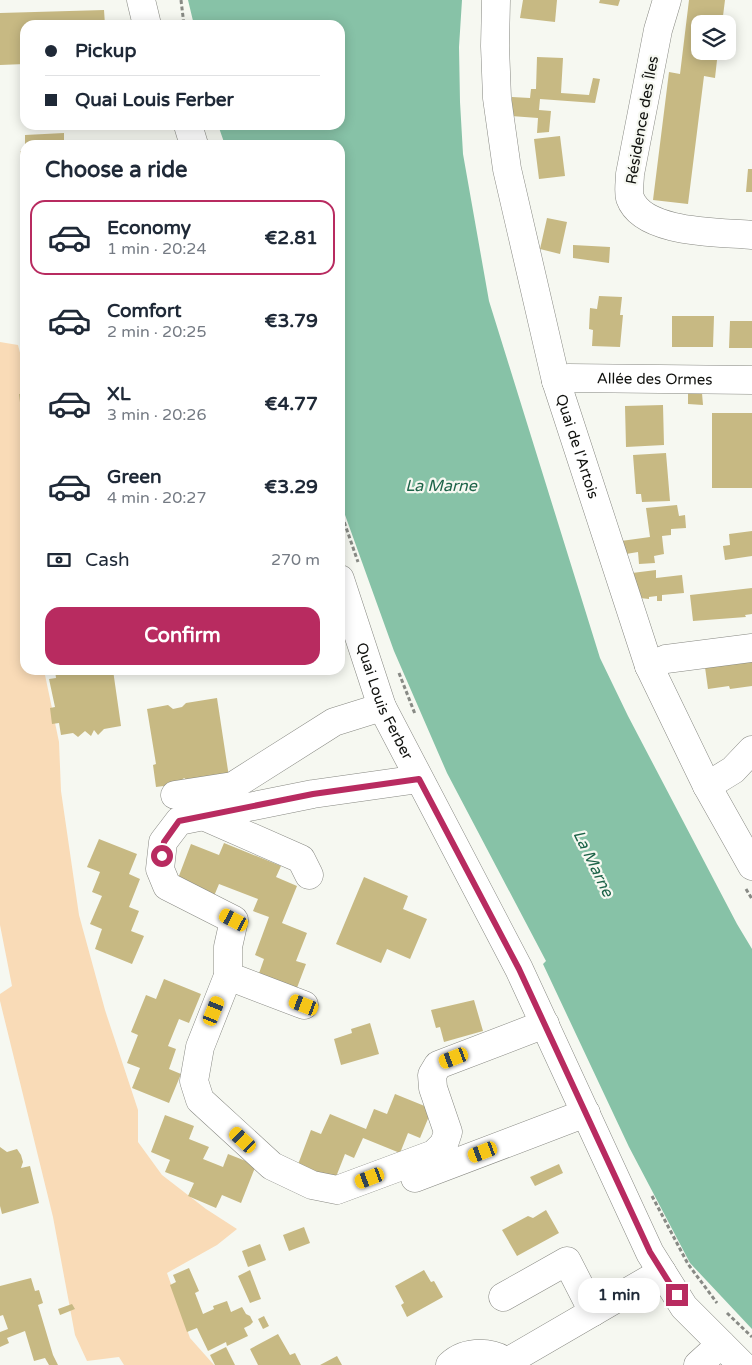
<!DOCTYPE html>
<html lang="en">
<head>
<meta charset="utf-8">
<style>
	:root { --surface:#fff; --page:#f6f6f7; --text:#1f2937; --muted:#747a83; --line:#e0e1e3; --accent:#b82b60 }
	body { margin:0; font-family:"Varela Round",sans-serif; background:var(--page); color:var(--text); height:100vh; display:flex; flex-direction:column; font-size:19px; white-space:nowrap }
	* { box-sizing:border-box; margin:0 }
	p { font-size:16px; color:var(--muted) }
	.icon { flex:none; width:28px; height:28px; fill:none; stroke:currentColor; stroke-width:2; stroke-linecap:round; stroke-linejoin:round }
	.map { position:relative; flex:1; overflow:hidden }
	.panel { position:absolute; left:20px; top:140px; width:325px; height:535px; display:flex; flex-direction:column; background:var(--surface); border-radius:15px; box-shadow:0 2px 12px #0003 }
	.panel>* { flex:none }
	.guide { position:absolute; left:20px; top:20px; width:325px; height:110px; border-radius:15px; box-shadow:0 2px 12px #0003; display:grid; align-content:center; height:110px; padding:0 25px; background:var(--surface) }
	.buttons { position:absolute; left:691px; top:15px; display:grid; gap:10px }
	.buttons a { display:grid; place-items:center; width:45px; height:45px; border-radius:10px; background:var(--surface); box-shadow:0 2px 12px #0003; font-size:25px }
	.end { position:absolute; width:22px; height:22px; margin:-11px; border:6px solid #b82b60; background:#fff; box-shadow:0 0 0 2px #fff }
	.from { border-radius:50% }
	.bubble { position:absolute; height:35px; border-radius:15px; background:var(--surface); box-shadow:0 2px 12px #0003; font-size:16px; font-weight:800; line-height:35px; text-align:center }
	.car { position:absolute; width:15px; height:30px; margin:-15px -8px; border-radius:6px; box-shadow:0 0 4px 1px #0007; background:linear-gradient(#f5c518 24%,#345 0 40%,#f5c518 0 76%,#345 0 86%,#f5c518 0) }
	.guide b { display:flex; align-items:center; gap:18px; height:48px; font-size:19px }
	.guide b+b { border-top:1px solid var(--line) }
	.guide i { width:12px; height:12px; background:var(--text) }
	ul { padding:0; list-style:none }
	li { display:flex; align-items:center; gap:15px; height:75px; margin:0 10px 8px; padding:0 15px; border:2px solid transparent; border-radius:15px }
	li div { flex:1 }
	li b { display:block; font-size:19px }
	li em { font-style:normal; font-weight:800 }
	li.on { border-color:var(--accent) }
	li>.icon { width:45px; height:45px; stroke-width:1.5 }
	h2 { padding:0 25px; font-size:22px; line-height:60px }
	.pay { display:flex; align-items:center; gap:12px; height:55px; padding:0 25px; font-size:19px }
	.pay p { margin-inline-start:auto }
	.button { display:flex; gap:10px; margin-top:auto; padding:10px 25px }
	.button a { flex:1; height:58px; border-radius:15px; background:var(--accent); color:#fff; font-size:20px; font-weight:800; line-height:58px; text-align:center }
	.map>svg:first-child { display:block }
	.green { fill:#f9dbb7 }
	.water { fill:#87c2a7 }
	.building { fill:#c7b983 }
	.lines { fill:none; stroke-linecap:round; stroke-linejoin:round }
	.minor-casing { stroke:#878882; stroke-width:29 }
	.path { stroke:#888a85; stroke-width:3; stroke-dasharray:4 2.5; stroke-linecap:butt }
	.minor { stroke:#fff; stroke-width:28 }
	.route { stroke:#b82b60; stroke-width:6 }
	.labels { text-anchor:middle; stroke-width:4.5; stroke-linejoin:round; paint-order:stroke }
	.street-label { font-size:15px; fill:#10110e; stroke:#f6f8f1 }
	.water-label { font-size:16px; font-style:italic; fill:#1c6348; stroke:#f6f8f1 }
</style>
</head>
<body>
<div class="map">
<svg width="752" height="1365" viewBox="0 0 752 1365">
	<rect width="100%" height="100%" fill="#f6f8f1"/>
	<path class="green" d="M0,342L18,345L25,372V670H44L59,742L61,791L79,915L105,1010L138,1110V1142L162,1175L206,1209L237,1229L217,1245L167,1273L190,1338L214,1365H124L119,1357L87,1361L75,1335L53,1217L0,1001V994L12,986L0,925Z"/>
	<path class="water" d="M188,0H462L459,47L460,102L463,154L489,301L600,658L628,716L737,924L752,949V1329L690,1263L629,1147L543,964L546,961L447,773L394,651L340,501V145H225L218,125H340V25H194Z"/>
	<path class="building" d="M523,0H557L555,22L520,18Z
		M600,0H620L618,6L599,3Z
		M689,0H725L722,24H700V51H718L715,78L704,76L688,204L653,200L669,72L680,74Z
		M104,10L105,25H25V64L0,65V13Z
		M537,57L563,58L561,93L589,95L593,78L600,79L595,103L540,99L539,110L551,111L549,132L537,133L538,118L511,116L512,97L530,98L531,89H536Z
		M64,133V145H25V135Z
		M560,136L565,176L539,179L534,139Z
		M20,151H25V169H21Z
		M748,169H752V192H746Z
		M547,218L567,222L560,254L540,249Z
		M573,245L610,247L609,263L573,258Z
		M599,296L622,297L620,315H623L620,347L592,346L593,330L589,329L590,308L597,309Z
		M672,316H714L713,347H672Z
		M730,321H752V348H729Z
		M688,393H702L703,405L688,404Z
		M19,394H25V436H24Z
		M663,405L664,445L626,447L625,406Z
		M712,413H752V488H712Z
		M666,453L670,501L642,502L641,494H636L633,455Z
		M677,505L679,516L685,515L686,528L671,529V535L662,536L664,554L654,556L655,563L639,564L638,552L626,554L621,541L650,537L646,508Z
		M752,531V556L725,560L723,546L730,545L729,534Z
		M656,570V578L682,575L684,593L662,595V601H657V596L649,597V599L640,598L632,573Z
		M752,588V614L745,615L746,617L693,621L690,595Z
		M752,654V686L730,689L729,686L708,689L704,660Z
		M55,670H113L121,726L104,729L98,735L94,730L91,736L85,731L78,737L73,733L61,735L59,723L52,724L50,708L55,707L49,679L56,678Z
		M217,698L229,777L190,782L184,778L178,784L156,787L153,765L156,764L147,709L168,705L173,709L182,707L186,703Z
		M99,839L137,854L129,874L140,879L129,907L139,911L131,931L144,936L132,964L95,949L102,929L90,924L102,896L92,892L100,872L87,867Z
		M224,843L281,866L276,877L297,886L282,923L307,933L296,961L306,964L295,993L257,979L264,959L255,955L269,917L253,911L258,899L219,884L214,896L177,881L191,844L219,855Z
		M364,877L408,896L403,909L427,919L410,959L387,949L381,963L336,944Z
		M164,979L201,994L189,1023L179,1019L168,1046L176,1049L169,1069L181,1074L169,1103L132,1088L140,1068L127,1063L138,1035L131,1032L146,995L156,999Z
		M474,1000L483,1031L444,1042L440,1027L436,1028L431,1010Z
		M370,1023L379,1054L341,1065L334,1039L352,1033L351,1029Z
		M395,1094L432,1109L420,1138L408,1133L400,1153L363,1138L354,1158L345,1154L334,1182L297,1167L311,1130L321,1134L330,1114L366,1129L374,1109L387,1114Z
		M165,1115L194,1126L189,1139L209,1147L203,1159L223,1167L228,1154L256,1165L241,1203L222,1195L216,1208L188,1196L194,1183L165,1172L170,1160L151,1152Z
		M0,1147L7,1152L17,1149L21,1155L23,1162L21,1168L30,1166L39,1203L2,1214L0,1206Z
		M559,1164L563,1173L535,1186L530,1177Z
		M546,1210L559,1233L517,1256L502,1230L528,1216L533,1218Z
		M304,1227L310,1243L289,1251L283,1235Z
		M260,1244L266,1260L248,1267L242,1251Z
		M189,1268L199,1291L195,1293L203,1314L214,1309L213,1306L227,1301L231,1312L242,1307L246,1314L250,1316L253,1322L250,1325L244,1328L248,1336L227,1346L226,1342L208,1351L197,1328L187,1332L170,1285L176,1282L173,1275Z
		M250,1270L261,1299L250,1303L238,1276Z
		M424,1270L431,1282L434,1281L443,1297L407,1317L401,1305L404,1303L395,1286Z
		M31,1278L35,1291L39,1290L43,1303L38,1305L53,1355L58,1365H49L45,1358L34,1361L25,1331L7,1338L9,1343L0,1347V1332L8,1329L3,1315L0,1316V1286Z
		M72,1304L75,1309L60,1315L58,1309Z
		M264,1316L269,1326L263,1329L258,1319Z
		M278,1334L290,1355L295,1353L301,1365H258L250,1349Z
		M226,1347L235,1365H215L210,1355Z
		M337,1356L342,1365H320Z"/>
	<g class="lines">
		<defs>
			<g id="minor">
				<path d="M141,0L147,25"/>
				<path id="s1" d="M496,0L495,46L497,98L507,169L556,381L649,666L707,786L752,866"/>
				<path d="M667,0L658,30L630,174C630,181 628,191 630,198C643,234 720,232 752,235"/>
				<path d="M188,125L194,145"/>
				<path id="s2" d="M556,381L568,378L752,380"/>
				<path id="s3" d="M340,579L382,707L519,969L650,1253L684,1307L742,1365"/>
				<path d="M649,666L666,659L752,648"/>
				<path d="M419,779L313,794L179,821L163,842L160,869L167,886L234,920L228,947V976L200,1047L194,1081L200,1100L272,1166L312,1185L337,1190L434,1154L444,1144L448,1132L433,1088L432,1075L438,1065L545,1024"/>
				<path d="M707,786L733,770L752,750"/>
				<path d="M175,795L233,786L334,722L382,707"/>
				<path d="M203,816L301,859L309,875"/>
				<path d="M228,976L304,1005"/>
				<path d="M415,1178L586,1113"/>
				<path d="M503,1297L567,1261L593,1312"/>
				<path d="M507,1362L662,1272"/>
				<path d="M450,1365C466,1350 494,1350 510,1365"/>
				<path d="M698,1365L721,1344"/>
			</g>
		</defs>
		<use href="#minor" class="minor-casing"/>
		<path class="path" d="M181,0L184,25
			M340,510L358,562
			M399,673L415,714
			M746,889L752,899
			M652,1196L688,1264L717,1303
			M727,1313L752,1337"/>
		<use href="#minor" class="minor"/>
	</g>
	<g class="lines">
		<path class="route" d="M162,856L164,842L179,821L313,794L419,779L519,969L650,1252L677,1295"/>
	</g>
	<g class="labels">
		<g class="street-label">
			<text transform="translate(642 120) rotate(-80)" y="5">Résidence des Îles</text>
			<text dy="5" stroke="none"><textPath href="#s2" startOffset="99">Allée des Ormes</textPath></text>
			<text dy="5" stroke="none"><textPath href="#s1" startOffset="456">Quai de l'Artois</textPath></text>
			<text dy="5" stroke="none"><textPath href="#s3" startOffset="130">Quai Louis Ferber</textPath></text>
		</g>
		<g class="water-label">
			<text x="441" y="491">La Marne</text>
			<text transform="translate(594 863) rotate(64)" y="6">La Marne</text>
		</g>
	</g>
</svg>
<div class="buttons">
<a><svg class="icon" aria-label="layers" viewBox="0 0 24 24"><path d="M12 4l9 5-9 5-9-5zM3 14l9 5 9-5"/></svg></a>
</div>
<i class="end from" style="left:162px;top:856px"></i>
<i class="end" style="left:677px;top:1295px"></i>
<div class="bubble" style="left:578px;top:1278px;width:82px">1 min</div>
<i class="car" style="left:234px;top:920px;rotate:297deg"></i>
<i class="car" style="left:304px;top:1005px;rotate:291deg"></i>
<i class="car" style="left:214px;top:1011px;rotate:22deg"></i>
<i class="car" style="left:454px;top:1058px;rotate:249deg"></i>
<i class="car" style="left:243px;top:1140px;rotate:313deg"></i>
<i class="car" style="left:483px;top:1152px;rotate:249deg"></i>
<i class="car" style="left:370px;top:1178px;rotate:249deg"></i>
<div class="guide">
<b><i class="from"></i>Pickup</b>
<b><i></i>Quai Louis Ferber</b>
</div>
<section class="panel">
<h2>Choose a ride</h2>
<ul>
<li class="on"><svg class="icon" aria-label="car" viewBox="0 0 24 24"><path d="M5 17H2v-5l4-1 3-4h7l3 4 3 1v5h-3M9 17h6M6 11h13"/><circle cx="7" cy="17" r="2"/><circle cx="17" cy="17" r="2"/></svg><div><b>Economy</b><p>1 min · 20:24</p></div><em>€2.81</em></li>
<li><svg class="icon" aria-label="car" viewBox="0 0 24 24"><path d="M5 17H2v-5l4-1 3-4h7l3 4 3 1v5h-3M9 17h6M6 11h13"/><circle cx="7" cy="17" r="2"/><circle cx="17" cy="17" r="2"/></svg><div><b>Comfort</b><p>2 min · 20:25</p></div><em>€3.79</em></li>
<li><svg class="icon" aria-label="car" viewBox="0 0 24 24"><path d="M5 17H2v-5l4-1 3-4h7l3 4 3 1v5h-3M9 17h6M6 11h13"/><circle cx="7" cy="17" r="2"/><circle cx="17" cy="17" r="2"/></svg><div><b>XL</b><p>3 min · 20:26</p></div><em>€4.77</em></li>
<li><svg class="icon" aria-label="car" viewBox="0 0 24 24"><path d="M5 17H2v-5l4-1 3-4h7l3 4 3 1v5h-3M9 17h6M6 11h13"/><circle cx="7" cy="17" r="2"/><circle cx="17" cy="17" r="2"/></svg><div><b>Green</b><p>4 min · 20:27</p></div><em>€3.29</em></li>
</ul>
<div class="pay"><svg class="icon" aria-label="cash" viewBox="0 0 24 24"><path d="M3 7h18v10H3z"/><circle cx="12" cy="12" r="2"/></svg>Cash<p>270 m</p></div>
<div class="button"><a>Confirm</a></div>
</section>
</div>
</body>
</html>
